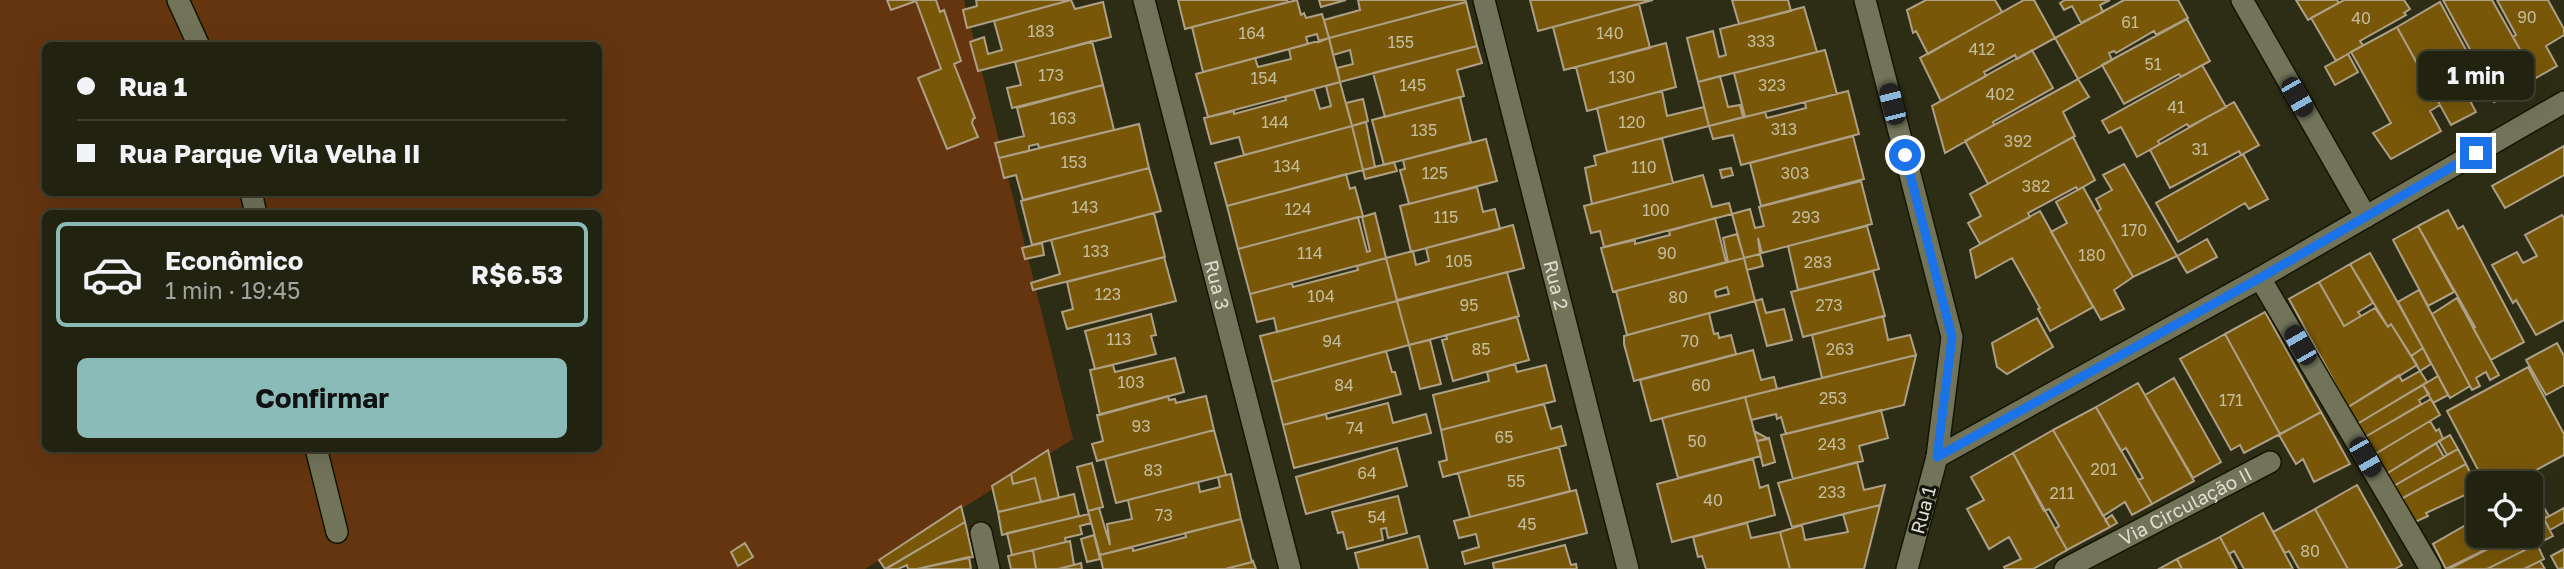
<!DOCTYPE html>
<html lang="pt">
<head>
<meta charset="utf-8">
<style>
	:root { --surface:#222210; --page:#2e2f1e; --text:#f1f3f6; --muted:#a2a49f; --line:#3f3f30; --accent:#8bbbb9 }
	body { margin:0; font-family:"Golos Text",sans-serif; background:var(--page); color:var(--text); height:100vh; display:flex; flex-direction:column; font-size:26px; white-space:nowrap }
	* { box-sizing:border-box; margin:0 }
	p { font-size:23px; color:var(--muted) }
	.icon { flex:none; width:38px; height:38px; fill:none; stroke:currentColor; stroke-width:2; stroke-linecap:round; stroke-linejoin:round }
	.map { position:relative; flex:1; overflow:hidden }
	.details { position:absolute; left:42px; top:210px; width:560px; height:242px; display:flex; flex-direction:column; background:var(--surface); border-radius:10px; box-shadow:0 7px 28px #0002,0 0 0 2px var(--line) }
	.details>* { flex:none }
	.banner { position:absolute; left:42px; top:42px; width:560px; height:154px; border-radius:10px; box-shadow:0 7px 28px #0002,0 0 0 2px var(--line); display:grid; align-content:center; height:154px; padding:0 35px; background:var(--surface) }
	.fabs { position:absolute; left:2466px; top:471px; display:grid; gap:14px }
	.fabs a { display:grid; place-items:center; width:77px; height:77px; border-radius:10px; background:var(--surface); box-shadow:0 7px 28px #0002,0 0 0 2px var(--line); font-size:35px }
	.end { position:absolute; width:32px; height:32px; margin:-16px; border:9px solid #1a73e8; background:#fff; box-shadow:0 0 0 4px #fff }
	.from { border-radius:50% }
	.bubble { position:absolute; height:49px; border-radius:10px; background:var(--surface); box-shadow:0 7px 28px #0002,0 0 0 2px var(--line); font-size:23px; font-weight:700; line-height:49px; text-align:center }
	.car { position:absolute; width:21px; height:42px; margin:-21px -10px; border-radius:9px; box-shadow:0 0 5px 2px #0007; background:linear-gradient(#222 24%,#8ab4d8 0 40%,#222 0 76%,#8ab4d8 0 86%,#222 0) }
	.banner b { display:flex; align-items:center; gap:24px; height:66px; font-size:26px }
	.banner b+b { border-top:2px solid var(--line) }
	.banner i { width:18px; height:18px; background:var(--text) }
	ul { padding:12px 0 0; list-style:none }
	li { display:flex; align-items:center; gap:21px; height:105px; margin:0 14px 10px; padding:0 21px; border:4px solid transparent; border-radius:10px }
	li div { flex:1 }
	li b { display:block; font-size:26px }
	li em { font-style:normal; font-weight:700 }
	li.active { border-color:var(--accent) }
	li>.icon { width:63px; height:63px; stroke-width:1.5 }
	.primary-button { display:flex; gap:14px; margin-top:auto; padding:14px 35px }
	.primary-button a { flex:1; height:80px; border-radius:10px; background:var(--accent); color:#111; font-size:28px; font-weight:700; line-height:80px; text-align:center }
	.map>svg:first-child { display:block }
	.green { fill:#653510; fill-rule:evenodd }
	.building { fill:#785708; stroke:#aea087; stroke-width:2; fill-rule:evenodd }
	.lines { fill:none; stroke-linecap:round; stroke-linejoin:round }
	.minor-casing { stroke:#151501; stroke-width:24 }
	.minor { stroke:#72745a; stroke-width:21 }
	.route { stroke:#1a73e8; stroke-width:9 }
	.labels { text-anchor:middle; stroke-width:6; stroke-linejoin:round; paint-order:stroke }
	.number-label { font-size:16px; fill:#c4bd9e }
	.street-label { font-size:19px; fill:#dedfd0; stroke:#14150b }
</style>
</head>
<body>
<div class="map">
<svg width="2564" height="569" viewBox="0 0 2564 569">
	<rect width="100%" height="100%" fill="#2d2d16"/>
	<path class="green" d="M0,0H964L1073,439L865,569H0ZM46,46H598V192H46ZM46,214H598V448H46Z"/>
	<path class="building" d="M887,0H936L940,12L944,10L961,61L954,64L975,118L973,119L972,123L978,137L947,149L918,78L941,69L916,1L891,10Z
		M976,0H1071L967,28L963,10L977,6Z
		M1071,0L1075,9L1103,2L1111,37L978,71L970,42L984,37L988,54L1002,50L994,21Z
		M1178,0H1287L1288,2L1185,29Z
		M1297,0L1301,15L1304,13L1306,18L1322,14L1329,38L1319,42L1317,34L1306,37L1308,44L1203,72L1192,27Z
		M1319,0H1346L1321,7Z
		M1358,0H1465L1466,2L1329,38L1324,20L1360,10Z
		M1530,0H1653L1538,31Z
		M1732,0H1788L1791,11L1739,24Z
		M1926,0H1995L2002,12L1928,54L1916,31L1913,33L1907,10Z
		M2024,0H2034L2055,38L2017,59L2015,55L1984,72L1986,76L1941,101L1920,58Z
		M2065,0H2110L2100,5L2103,12L2081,23L2072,6L2064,10L2060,3Z
		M2124,0H2178L2188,18L2156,35L2154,31L2116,53L2114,51L2109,53L2112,60L2078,79L2055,38Z
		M2296,0H2337L2339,3L2308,20Z
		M2344,0H2404L2410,9L2404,13L2406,15L2360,41L2363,45L2336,61L2311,18Z
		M2443,0H2492L2536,78L2494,102L2470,57L2473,55Z
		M2497,0H2548L2564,29V35L2546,46L2557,66L2536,78L2513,37L2516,35Z
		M1466,2L1477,46L1340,82L1337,68L1353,64L1350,50L1333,55L1329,38Z
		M2440,2L2484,83L2466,93L2476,112L2451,125L2397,27Z
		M1639,4L1650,48L1564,70L1553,27Z
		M1804,7L1817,52L1698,82L1687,38L1713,31L1719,57L1726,55L1720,29Z
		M2187,19L2210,61L2181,77L2179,74L2124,104L2102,65Z
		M2397,27L2440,105L2430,111L2441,131L2391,159L2373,133L2391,123L2351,52Z
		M1329,38L1340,82L1208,117L1196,74L1255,58L1258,67L1291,59L1289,49Z
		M1092,41L1103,85L1012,108L1007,88L1021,85L1015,62Z
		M1666,43L1676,87L1587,111L1576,67Z
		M1477,46L1482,63L1457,70L1464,96L1385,117L1373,73Z
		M1825,50L1837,94L1745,117L1734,73Z
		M2032,50L2053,88L1993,122L1994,125L1945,153L1932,106Z
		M2348,54L2358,72L2335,85L2325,67Z
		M2202,65L2226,107L2189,127L2187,124L2158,141L2160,144L2137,157L2121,127L2109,133L2102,121Z
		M1720,76L1728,107L1740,105L1743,117L1709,126L1698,82Z
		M2078,79L2089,97L2063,112L2075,136L1988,184L1965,141Z
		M1340,82L1352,126L1244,155L1239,137L1211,144L1204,118L1234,111V114L1286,100L1285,97L1314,89L1320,109L1331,106L1326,86Z
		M1103,85L1114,130L1039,148L1038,144L1029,146V151L999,158L995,143L1024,136L1017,108Z
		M1662,91L1667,116L1704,107L1709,126L1607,152L1597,108Z
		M1848,91L1859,134L1741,165L1733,135L1713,139L1709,126L1765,112L1767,118L1806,108L1805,102Z
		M1460,97L1471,142L1384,165L1372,120Z
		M1363,99L1368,121L1352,126L1346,103Z
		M2234,102L2259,145L2241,155L2239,151L2170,188L2150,150Z
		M1366,122L1375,167L1363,170L1352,126Z
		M1139,124L1149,168L1023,200L1016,175L1004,178L999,158Z
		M1352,126L1363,170L1227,206L1215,163Z
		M1853,136L1864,179L1761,206L1750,163Z
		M2073,137L2095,180L2078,190L2076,187L2028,213L2030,217L1980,244L1968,223L1981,216L1970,194Z
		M1662,138L1673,183L1592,204L1585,168L1596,165L1594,156Z
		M1486,139L1497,181L1409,204L1400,170L1405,169L1403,160Z
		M2564,146V175L2505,208L2492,186Z
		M2243,154L2268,199L2249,209L2245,203L2178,242L2156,203Z
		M1394,162L1397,171L1365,179L1363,170Z
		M2124,164L2177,256L2133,277L2097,212L2101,209L2096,199L2112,190L2103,175Z
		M1149,168L1161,211L1032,245L1021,201Z
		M1731,168L1733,175L1722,178L1720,170Z
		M1346,174L1350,189L1355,187L1363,216L1238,249L1227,206Z
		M1703,175L1712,207L1729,203L1732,214L1604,247L1600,231L1591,233L1584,206Z
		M1861,181L1872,224L1762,253L1758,238L1760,254L1744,258L1732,214L1750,209L1755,228L1764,226L1759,207Z
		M1477,187L1483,212L1495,209L1500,229L1411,252L1400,206Z
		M2083,187L2133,277L2114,290L2124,309L2101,320L2051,232L2067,223L2056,202Z
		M2448,210L2458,229L2463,226L2524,342L2491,360L2473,328L2475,327L2418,226Z
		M2040,211L2093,307L2050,331L2038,309L2040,308L2012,258L1976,278L1970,250Z
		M1154,213L1165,257L1033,290L1031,283L1060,274L1051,240Z
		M1375,213L1386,258L1250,294L1238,249L1358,217L1367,252L1370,251L1362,217Z
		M2562,215L2564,218V320L2536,335L2516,300L2513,303L2492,265L2517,252L2523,263L2537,256L2525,235Z
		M1715,218L1726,262L1613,292L1601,248L1635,240V244L1670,235L1669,231Z
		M1513,225L1524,268L1397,300L1386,258L1413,251L1416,265L1429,261L1426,248Z
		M1867,226L1879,269L1798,290L1788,246Z
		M2418,226L2454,292L2428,306L2393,240Z
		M1737,234L1744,258L1728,262L1723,238Z
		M2207,239L2217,257L2187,273L2177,256Z
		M1042,243L1044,255L1025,259L1022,248Z
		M2370,253L2423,348L2411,356L2391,324L2388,327L2350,264Z
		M1760,254L1763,266L1747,270L1744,258Z
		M1164,257L1176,301L1067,329L1062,312L1073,309L1067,282Z
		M1386,258L1397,301L1277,332L1274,318L1257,322L1250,294L1292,283L1293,287L1358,270L1357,266Z
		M1744,258L1755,301L1627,335L1616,291ZM1727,287L1729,294L1716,297L1715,291Z
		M2350,264L2373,303L2358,312L2361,316L2344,326L2319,282Z
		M1873,271L1885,316L1803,337L1791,292Z
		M1507,272L1519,316L1409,345L1397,301Z
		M2319,282L2344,326L2375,308L2388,327L2391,324L2417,365L2348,407L2289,299Z
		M2419,290L2470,386L2450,398L2398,302Z
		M2457,298L2499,375L2490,380L2486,372L2476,378L2480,386L2472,390L2432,314Z
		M1762,299L1766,313L1784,309L1792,340L1767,346L1755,301Z
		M1397,301L1409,345L1272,382L1260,336Z
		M2265,312L2321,412L2280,434L2225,334Z
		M1709,313L1714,334L1718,333L1719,338L1731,335L1736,354L1634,381L1624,344V336Z
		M1151,314L1156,335L1151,336L1156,354L1095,369L1085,331Z
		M1883,316L1888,340L1910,335L1916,355L1822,378L1812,335Z
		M1517,317L1529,360L1453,381L1442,340L1447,339L1446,335Z
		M2037,318L2053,347L2007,374L1997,367L1992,343Z
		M2225,334L2280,434L2244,453L2240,445L2231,450L2180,359Z
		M1430,340L1441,384L1420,389L1409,345Z
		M2557,343L2564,356V385L2546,395L2526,360Z
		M2423,348L2431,364L2420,371L2411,356Z
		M1753,350L1761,380L1774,377L1777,389L1651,421L1640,380Z
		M1386,351L1392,372H1395L1401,394L1283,425L1272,382Z
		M1916,355L1904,405L1786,434L1781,417L1777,419L1776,414L1751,420L1745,397Z
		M1175,358L1184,392L1100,415L1090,370L1113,365L1115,372Z
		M1515,364L1517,372L1546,365L1555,401L1441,430L1433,395L1489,381L1487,372Z
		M2528,367L2564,434V455L2512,483H2485L2447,411Z
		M2420,371L2427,382L2357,424L2348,407L2399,375L2402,381Z
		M2438,376L2448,395L2433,403L2423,385Z
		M2174,378L2221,462L2193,478L2145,395Z
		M2138,383L2194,481L2152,504L2138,480L2143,478L2126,448L2121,451L2096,407Z
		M2423,385L2429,394L2419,400L2421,404L2365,437L2357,424Z
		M1168,396L1169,400L1175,399L1176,403L1206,396L1214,430L1097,461L1092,444L1103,441L1097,415Z
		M1745,397L1761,456L1678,478L1662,418Z
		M2431,399L2440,415L2375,454L2365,437Z
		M1388,403L1393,423L1426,414L1431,433L1294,468L1283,425L1326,414L1327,419Z
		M1544,404L1551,429L1561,426L1566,445L1443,477L1439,462L1447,460L1441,430Z
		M2096,407L2152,504L2132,515L2125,502L2103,516L2053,430Z
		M1881,410L1888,438L1859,446L1863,461L1793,479L1781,435Z
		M2321,412L2350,464L2314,482L2303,459L2296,464L2279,435Z
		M2430,421L2436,431L2439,429L2443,439L2386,474L2375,454Z
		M1214,430L1226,475L1116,503L1105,459Z
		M2053,430L2110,527L2067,550L2055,529L2059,526L2049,509L2044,511L2013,453Z
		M1754,431L1767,438L1768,439L1757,441Z
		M2450,435L2458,449L2447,455L2439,441Z
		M1769,438L1775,462L1763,466L1757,441Z
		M2436,443L2444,457L2394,486L2386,474Z
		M1559,447L1570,491L1470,517L1458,473Z
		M1397,448L1407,486L1306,514L1296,477Z
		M2458,449L2466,464L2401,499L2394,486Z
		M1048,450L1059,498L1041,502L1035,478L1013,484L1011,474Z
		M2013,453L2067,550L2033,569H2005L2004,567L2021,559L2009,537L1989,549L1967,509L1984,500L1971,477Z
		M1753,459L1760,488L1768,485L1775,515L1672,542L1657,484Z
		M1857,462L1864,490L1885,485L1880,505L1792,527L1778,483Z
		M1092,463L1103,507L1088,511L1077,467Z
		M2466,464L2478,489L2426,513L2428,516L2415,522L2401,499Z
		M1011,474L1013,484L1035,478L1041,502L998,512L992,486Z
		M1231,474L1241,519L1100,555L1088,511L1099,508L1110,545L1107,524L1132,519L1128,500L1198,482L1200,492L1220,487L1218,477Z
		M2357,485L2402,565L2395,569H2348L2315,509Z
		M2532,488L2549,516L2530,526V489Z
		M1576,490L1587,533L1465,564L1462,552L1479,547L1476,534L1459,538L1454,521Z
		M1074,494L1079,516L1002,535L998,512Z
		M1398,496L1407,533L1388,538L1386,528L1381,529L1383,540L1347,549L1343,532L1338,533L1332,512Z
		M1880,505L1864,569H1790L1780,532L1802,525L1805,540L1848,532L1843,514Z
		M961,506L965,522L885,569L879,560Z
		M2564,508V522L2550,530L2544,519Z
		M2315,509L2348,569H2299L2289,551L2285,553L2273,532Z
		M2263,513L2273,532L2293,569H2244L2234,551L2229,554L2220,537Z
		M1089,514L1091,523L1080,526L1082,534L1065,538L1066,542L1012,555L1007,533Z
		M2112,515L2117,523L2110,527L2105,520Z
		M2478,518V536H2513L2446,569L2433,544Z
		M1241,519L1252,562L1225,569H1103L1100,555L1133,547V551L1186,537L1185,533Z
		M2544,519L2553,536L2487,569H2449L2513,536H2530V526Z
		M965,522L973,557L917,569H908L907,565L898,569H886Z
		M1747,523L1751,538L1780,532L1790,569H1706L1702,556L1698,557L1693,537Z
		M1094,535L1100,559L1087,562L1081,539Z
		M1419,536L1428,569H1359L1355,553Z
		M2220,537L2237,569H2182L2177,559Z
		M1070,541L1074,565L1058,569H1036L1033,550Z
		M745,543L753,557L738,566L731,552Z
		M2537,544L2544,559L2524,569H2487Z
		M1565,545L1571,565L1576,564L1577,569H1494L1493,563Z
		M2564,549V568L2558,569L2551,556Z
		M1033,550L1036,569H1011L1008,556Z
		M969,557L971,569H917Z
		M2177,559L2182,569H2159Z
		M1253,561L1256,569H1225L1252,562Z
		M2540,561L2545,569H2524Z
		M1081,563L1082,569H1058L1074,565Z"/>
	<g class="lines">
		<defs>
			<g id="minor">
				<path d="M178,0L199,46"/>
				<path id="s1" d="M1144,0L1290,569"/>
				<path id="s2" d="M1484,0L1628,569"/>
				<path d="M1865,0L1952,337L1937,457L1907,569"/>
				<path d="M2242,0L2366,217"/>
				<path d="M251,192L256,214"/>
				<path d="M2260,278L2431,569"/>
				<path d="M316,448L337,532"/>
				<path d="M1937,457L2260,278L2564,102"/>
				<path d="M981,533L989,569"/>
				<path id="s3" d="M2065,569L2270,462"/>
			</g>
		</defs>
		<use href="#minor" class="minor-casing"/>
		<use href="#minor" class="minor"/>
	</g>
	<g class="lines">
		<path class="route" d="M1905,155L1952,337L1937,457L2260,278L2476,153"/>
	</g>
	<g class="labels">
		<g class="number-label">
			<text x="2527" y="23">90</text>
			<text x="2361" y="24">40</text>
			<text x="2130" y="28">61</text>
			<text x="1041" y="37">183</text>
			<text x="1252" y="39">164</text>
			<text x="1610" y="39">140</text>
			<text x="1761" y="47">333</text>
			<text x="1401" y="48">155</text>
			<text x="1982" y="55">412</text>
			<text x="2153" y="70">51</text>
			<text x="1051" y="81">173</text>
			<text x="1622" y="83">130</text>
			<text x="1264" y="84">154</text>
			<text x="1413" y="91">145</text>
			<text x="1772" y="91">323</text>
			<text x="2000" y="100">402</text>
			<text x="2176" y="113">41</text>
			<text x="1063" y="124">163</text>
			<text x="1275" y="128">144</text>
			<text x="1632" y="128">120</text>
			<text x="1784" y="135">313</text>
			<text x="1424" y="136">135</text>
			<text x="2018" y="147">392</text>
			<text x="2200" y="155">31</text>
			<text x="1074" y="168">153</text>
			<text x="1287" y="172">134</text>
			<text x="1644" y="173">110</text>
			<text x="1435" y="179">125</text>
			<text x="1795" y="179">303</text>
			<text x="2036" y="192">382</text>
			<text x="1085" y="213">143</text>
			<text x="1298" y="215">124</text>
			<text x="1656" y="216">100</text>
			<text x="1446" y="223">115</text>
			<text x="1806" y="223">293</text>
			<text x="2134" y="236">170</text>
			<text x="1096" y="257">133</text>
			<text x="1310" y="259">114</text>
			<text x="1667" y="259">90</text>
			<text x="2092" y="261">180</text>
			<text x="1459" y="267">105</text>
			<text x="1818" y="268">283</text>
			<text x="1108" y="300">123</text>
			<text x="1321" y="302">104</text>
			<text x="1678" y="303">80</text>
			<text x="1469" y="311">95</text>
			<text x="1829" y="311">273</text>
			<text x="1119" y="345">113</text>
			<text x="1332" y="347">94</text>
			<text x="1690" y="347">70</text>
			<text x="1481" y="355">85</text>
			<text x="1840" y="355">263</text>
			<text x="1131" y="388">103</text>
			<text x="1344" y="391">84</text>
			<text x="1701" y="391">60</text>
			<text x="1833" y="404">253</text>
			<text x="2231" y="406">171</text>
			<text x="1141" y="432">93</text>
			<text x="1355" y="434">74</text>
			<text x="1504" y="443">65</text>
			<text x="1697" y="447">50</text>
			<text x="1832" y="450">243</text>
			<text x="2104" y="475">201</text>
			<text x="1153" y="476">83</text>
			<text x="1367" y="479">64</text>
			<text x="1516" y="487">55</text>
			<text x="1832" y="498">233</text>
			<text x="2062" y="499">211</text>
			<text x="1713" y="506">40</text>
			<text x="1164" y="521">73</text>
			<text x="1377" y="523">54</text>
			<text x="1527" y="530">45</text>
			<text x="2310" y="557">80</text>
		</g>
		<g class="street-label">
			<text dy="7" stroke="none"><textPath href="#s1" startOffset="294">Rua 3</textPath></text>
			<text dy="7" stroke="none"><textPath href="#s2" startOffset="294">Rua 2</textPath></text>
			<text dy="7" stroke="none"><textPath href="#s3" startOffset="136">Via Circulação II</textPath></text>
			<text transform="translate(1923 510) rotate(-75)" y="7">Rua 1</text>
		</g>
	</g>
</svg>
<div class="fabs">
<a><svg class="icon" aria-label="locate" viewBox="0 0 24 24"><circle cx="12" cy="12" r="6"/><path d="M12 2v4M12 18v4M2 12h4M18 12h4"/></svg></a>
</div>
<i class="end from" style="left:1905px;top:155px"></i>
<i class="end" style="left:2476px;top:153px"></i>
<div class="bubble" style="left:2418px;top:51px;width:116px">1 min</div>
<i class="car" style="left:2297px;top:97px;rotate:150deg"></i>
<i class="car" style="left:1892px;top:104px;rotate:346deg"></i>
<i class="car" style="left:2300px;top:345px;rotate:330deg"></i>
<i class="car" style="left:2365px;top:457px;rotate:150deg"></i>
<div class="banner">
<b><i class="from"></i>Rua 1</b>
<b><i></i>Rua Parque Vila Velha II</b>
</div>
<section class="details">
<ul>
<li class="active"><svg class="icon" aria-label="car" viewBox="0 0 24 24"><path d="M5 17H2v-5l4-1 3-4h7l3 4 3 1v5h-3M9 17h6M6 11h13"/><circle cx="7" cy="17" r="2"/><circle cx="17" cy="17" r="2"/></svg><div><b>Econômico</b><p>1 min · 19:45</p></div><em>R$6.53</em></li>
</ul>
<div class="primary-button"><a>Confirmar</a></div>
</section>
</div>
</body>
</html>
